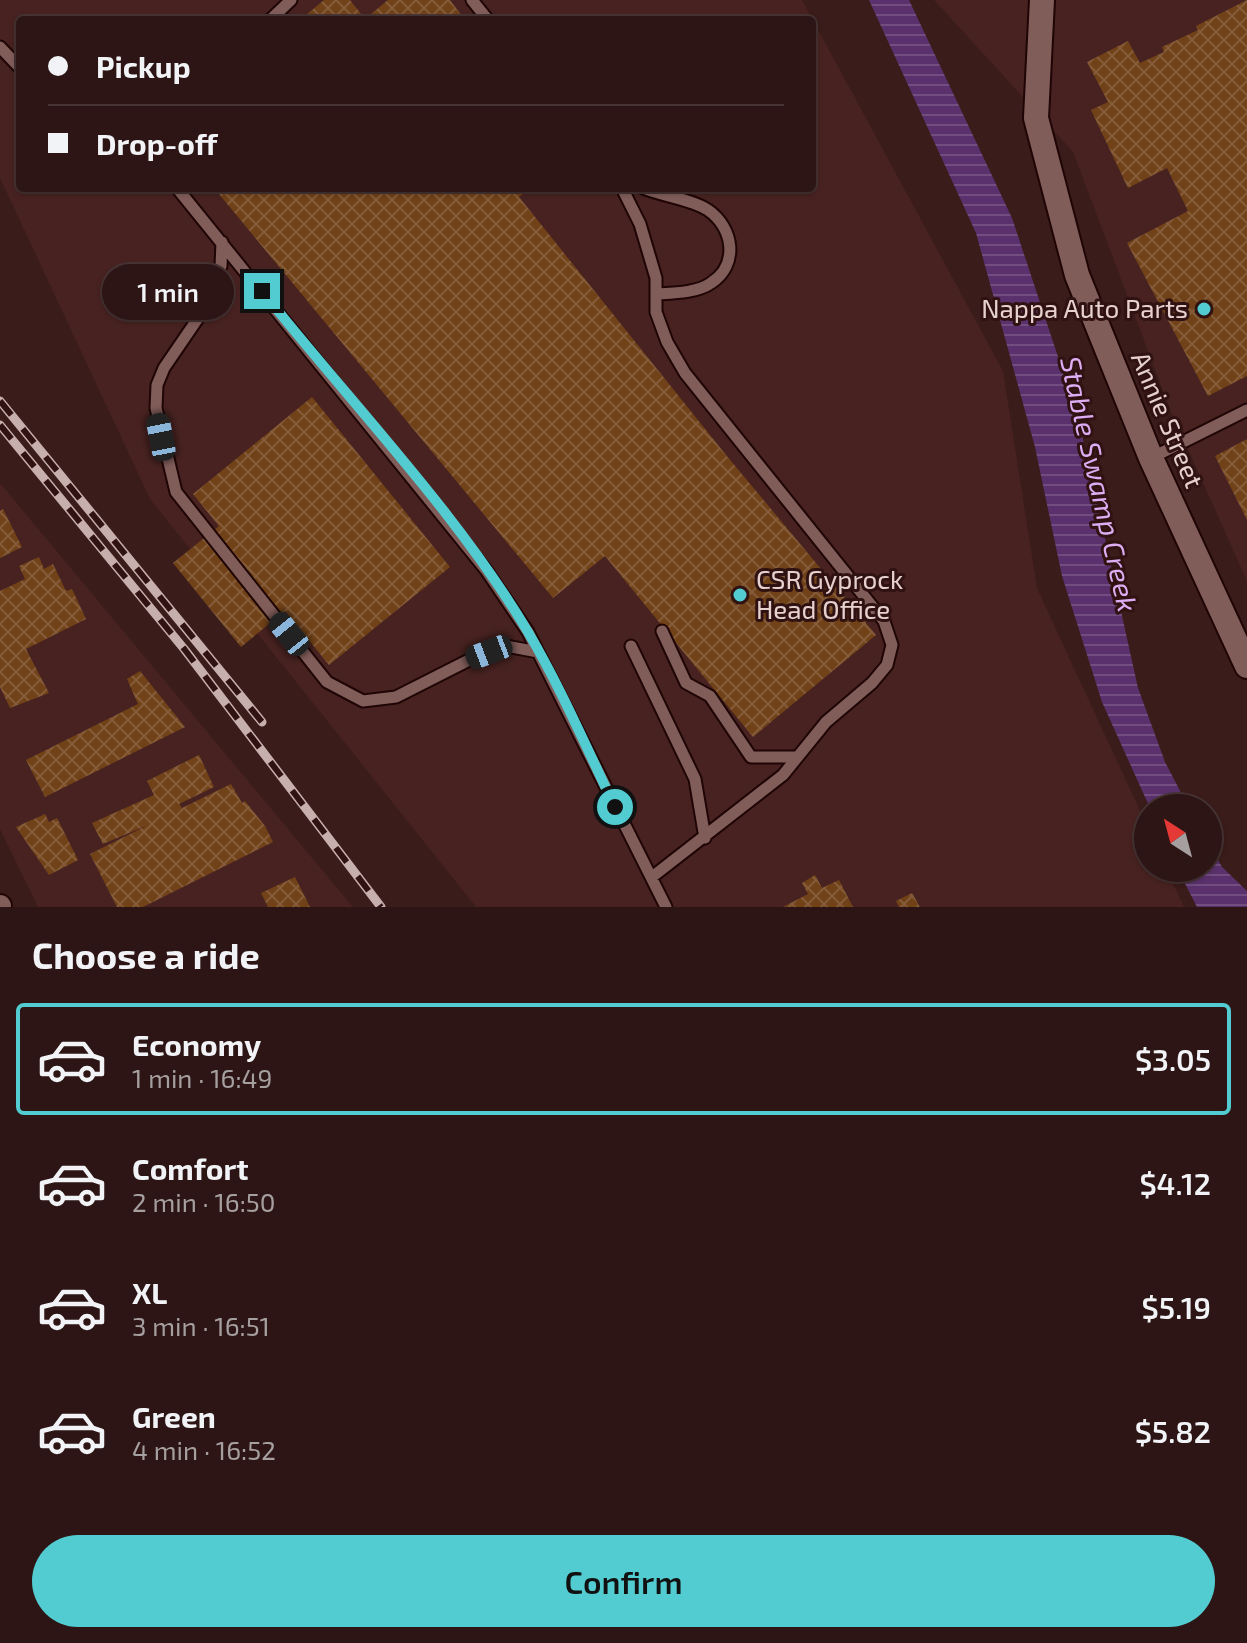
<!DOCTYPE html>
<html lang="en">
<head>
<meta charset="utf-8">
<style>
	:root { --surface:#2c1514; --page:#341e1d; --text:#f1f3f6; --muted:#a69fa0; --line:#483434; --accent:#52ccd1 }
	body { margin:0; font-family:"Exo 2",sans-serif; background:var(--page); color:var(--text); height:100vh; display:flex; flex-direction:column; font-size:30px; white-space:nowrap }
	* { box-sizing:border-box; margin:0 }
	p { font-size:26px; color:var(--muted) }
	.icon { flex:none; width:44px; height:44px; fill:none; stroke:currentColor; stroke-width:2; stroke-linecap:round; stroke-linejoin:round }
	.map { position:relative; height:907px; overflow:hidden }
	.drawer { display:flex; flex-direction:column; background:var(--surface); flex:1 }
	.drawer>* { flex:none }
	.hud { position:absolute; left:16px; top:16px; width:800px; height:176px; border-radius:8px; box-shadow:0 2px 6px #0004,0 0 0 2px var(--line); display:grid; align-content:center; height:176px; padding:0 32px; background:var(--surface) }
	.needle { width:52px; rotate:324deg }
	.controls { position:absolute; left:1134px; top:794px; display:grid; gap:16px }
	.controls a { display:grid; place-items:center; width:88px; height:88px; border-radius:50%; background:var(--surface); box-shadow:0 2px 6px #0004,0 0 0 2px var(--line); font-size:40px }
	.end { position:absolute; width:36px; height:36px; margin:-18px; border:10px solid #52ccd1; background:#111; box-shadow:0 0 0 4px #111 }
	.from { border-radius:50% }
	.bubble { position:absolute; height:56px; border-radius:28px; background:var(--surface); box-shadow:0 2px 6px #0004,0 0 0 2px var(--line); font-size:26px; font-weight:600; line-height:56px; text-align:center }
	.car { position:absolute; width:24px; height:48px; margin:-24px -12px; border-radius:10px; box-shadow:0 0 6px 2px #0007; background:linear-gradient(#222 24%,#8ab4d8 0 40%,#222 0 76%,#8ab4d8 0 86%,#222 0) }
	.hud b { display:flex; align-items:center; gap:28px; height:76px; font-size:30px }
	.hud b+b { border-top:2px solid var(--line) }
	.hud i { width:20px; height:20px; background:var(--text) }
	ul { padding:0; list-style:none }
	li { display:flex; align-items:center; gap:24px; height:112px; margin:0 16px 12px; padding:0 16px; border:4px solid transparent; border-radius:8px }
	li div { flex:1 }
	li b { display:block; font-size:30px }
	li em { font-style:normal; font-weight:600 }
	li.current { border-color:var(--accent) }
	li>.icon { width:72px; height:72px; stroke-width:1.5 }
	h2 { padding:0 32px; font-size:36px; line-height:96px }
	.primary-button { display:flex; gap:16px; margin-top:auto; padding:16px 32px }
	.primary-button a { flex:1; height:92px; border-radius:48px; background:var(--accent); color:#111; font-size:32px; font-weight:600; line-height:92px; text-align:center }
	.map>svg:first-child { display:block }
	.built { fill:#472220; fill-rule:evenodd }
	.water { fill:url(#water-rules) }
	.building { fill:url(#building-cross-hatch) }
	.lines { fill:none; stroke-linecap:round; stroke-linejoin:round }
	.lane-casing { stroke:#1f0505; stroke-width:15 }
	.street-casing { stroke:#1f0505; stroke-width:26 }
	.secondary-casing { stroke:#1f0505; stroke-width:28 }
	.lane { stroke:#815d5a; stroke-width:11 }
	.street { stroke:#815d5a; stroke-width:22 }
	.secondary { stroke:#815d5a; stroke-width:24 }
	.rail-casing { stroke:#c7afad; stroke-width:9 }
	.rail { stroke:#2f1211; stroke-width:6; stroke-dasharray:18; stroke-linecap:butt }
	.route { stroke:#52ccd1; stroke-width:10 }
	.poi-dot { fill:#52ccd1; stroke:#2f1211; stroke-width:3 }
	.labels { text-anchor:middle; stroke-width:6; stroke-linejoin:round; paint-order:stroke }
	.poi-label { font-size:26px; fill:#e7d1cf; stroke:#2f1211; text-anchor:end }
	.street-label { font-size:26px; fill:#e7d1cf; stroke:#2f1211 }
	.water-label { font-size:28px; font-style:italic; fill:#ddadf4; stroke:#2f1211 }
</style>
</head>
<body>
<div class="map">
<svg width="1247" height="907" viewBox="0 0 1247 907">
	<defs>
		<pattern id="water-rules" width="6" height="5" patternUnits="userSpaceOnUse" patternTransform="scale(2)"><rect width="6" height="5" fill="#5a316c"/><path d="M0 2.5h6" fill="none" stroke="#724e80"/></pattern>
		<pattern id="building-cross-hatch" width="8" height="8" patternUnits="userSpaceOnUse" patternTransform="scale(2)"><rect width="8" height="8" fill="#714218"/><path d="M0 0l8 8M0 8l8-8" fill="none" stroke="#855c39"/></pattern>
	</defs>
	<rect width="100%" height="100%" fill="#3a1c1a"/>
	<path class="built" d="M0,0H802L1003,371L1037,588L1148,828V868H1166L1184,907H476L150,499L0,178ZM20,20H812V188H20Z
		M934,0H1247V581L1170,409L1073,152Z
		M0,483L353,907H38L0,829Z"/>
	<path class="water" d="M869,0H909L1012,218L1078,417L1138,688L1165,762L1189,808H1150L1102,702L1062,576L1035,447L976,233Z
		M1208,842L1222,867L1247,891V907H1197L1177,868H1208Z"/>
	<path class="building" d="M324,0H350L365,19L388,0H450L465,20H300Z
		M1247,0V376L1208,396L1127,243L1188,211L1167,168L1128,188L1091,110L1108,102L1087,62L1128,41L1140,63L1164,52L1162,47L1198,30L1196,26Z
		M214,188H530L519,197L726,455L876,635L753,737L605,556L553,598Z
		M312,397L450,567L329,665L285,611L241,647L173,563L219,526L193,494Z
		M1247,439V520L1215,456Z
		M3,509L22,547L0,558V511Z
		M39,557L44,569L53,564L66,591L72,589L86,619L26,649L49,693L10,708L0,687V591L25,579L19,566Z
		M140,671L185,727L45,797L26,760L138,704L127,679Z
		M199,755L214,787L179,804L182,808L231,784L242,803L245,801L265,826L273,842L143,907H117L90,854L148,825L103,844L92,823L154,795L147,781Z
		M45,814L49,822L57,818L78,860L49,875L16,827Z
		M815,875L822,888L839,880L853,907H783L808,894L802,883Z
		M295,877L310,907H268L261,893Z
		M912,893L920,907H899L896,901Z"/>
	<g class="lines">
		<defs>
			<path id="lane" d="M472,0L488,20
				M270,20L291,0
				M0,47L20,68
				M177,188L486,570L528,632L666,907
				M622,188L640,224L656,278V312L667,342L685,373L884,621L892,645L887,665L872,683L826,722L783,775L652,877
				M643,188C662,196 691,199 708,210C734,228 739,265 711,283C697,293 673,293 656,294
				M222,242L221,266L205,308L164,368L157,385L156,408L176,492L327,682L363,701L396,697L473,658L506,646L538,652
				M1151,458L1247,410
				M662,631L686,683L710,696L751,757H797
				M631,646L695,779L705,838"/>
			<path id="street" d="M0,906V907"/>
			<path id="secondary" d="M1042,0L1036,118L1077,275L1151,458L1247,666"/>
		</defs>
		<use href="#lane" class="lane-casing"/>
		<use href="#street" class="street-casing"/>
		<use href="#secondary" class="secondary-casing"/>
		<use href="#lane" class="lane"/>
		<use href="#street" class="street"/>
		<use href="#secondary" class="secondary"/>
		<defs>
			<path id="rail" d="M0,401L262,722
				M0,425L185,650L381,907"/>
		</defs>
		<use href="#rail" class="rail-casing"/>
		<use href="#rail" class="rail"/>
	</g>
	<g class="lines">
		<path class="route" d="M262,291C349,401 457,512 528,632C561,688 587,749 615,807"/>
	</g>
	<g class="poi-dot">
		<circle cx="1204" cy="309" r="8"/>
		<circle cx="740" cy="595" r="8"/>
	</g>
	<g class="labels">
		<g class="poi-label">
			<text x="1188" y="318">Nappa Auto Parts</text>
			<text x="756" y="589" text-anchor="start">CSR Gyprock<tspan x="756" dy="30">Head Office</tspan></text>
		</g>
		<g class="street-label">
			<text transform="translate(1167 420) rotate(67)" y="9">Annie Street</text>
		</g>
		<g class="water-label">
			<text transform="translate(1099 484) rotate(77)" y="10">Stable Swamp Creek</text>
		</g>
	</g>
</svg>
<div class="controls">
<a><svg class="needle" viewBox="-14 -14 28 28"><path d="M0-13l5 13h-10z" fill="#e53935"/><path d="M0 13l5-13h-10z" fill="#a69fa0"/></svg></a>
</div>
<i class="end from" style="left:615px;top:807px"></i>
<i class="end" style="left:262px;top:291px"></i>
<div class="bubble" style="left:102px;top:264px;width:132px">1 min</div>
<i class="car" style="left:161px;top:437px;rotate:349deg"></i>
<i class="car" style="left:289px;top:634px;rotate:321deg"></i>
<i class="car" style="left:489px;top:652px;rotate:249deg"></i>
<div class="hud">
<b><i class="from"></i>Pickup</b>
<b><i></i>Drop-off</b>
</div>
</div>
<section class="drawer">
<h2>Choose a ride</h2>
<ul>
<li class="current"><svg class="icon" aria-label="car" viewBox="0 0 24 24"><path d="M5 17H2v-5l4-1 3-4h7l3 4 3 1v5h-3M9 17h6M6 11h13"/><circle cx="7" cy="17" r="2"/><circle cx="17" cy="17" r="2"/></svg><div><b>Economy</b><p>1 min · 16:49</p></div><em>$3.05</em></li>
<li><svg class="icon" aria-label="car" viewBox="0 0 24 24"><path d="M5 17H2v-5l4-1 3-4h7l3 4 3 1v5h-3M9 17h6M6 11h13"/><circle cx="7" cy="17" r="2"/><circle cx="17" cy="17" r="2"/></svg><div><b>Comfort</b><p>2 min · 16:50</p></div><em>$4.12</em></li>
<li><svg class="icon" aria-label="car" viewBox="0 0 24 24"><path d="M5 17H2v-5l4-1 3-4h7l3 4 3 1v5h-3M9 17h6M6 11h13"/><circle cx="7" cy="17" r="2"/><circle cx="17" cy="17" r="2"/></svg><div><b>XL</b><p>3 min · 16:51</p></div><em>$5.19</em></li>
<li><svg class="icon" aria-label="car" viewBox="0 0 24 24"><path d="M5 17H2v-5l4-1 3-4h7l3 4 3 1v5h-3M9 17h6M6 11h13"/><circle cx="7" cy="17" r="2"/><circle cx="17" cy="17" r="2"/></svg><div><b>Green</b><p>4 min · 16:52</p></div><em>$5.82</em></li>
</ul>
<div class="primary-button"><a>Confirm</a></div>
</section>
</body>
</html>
